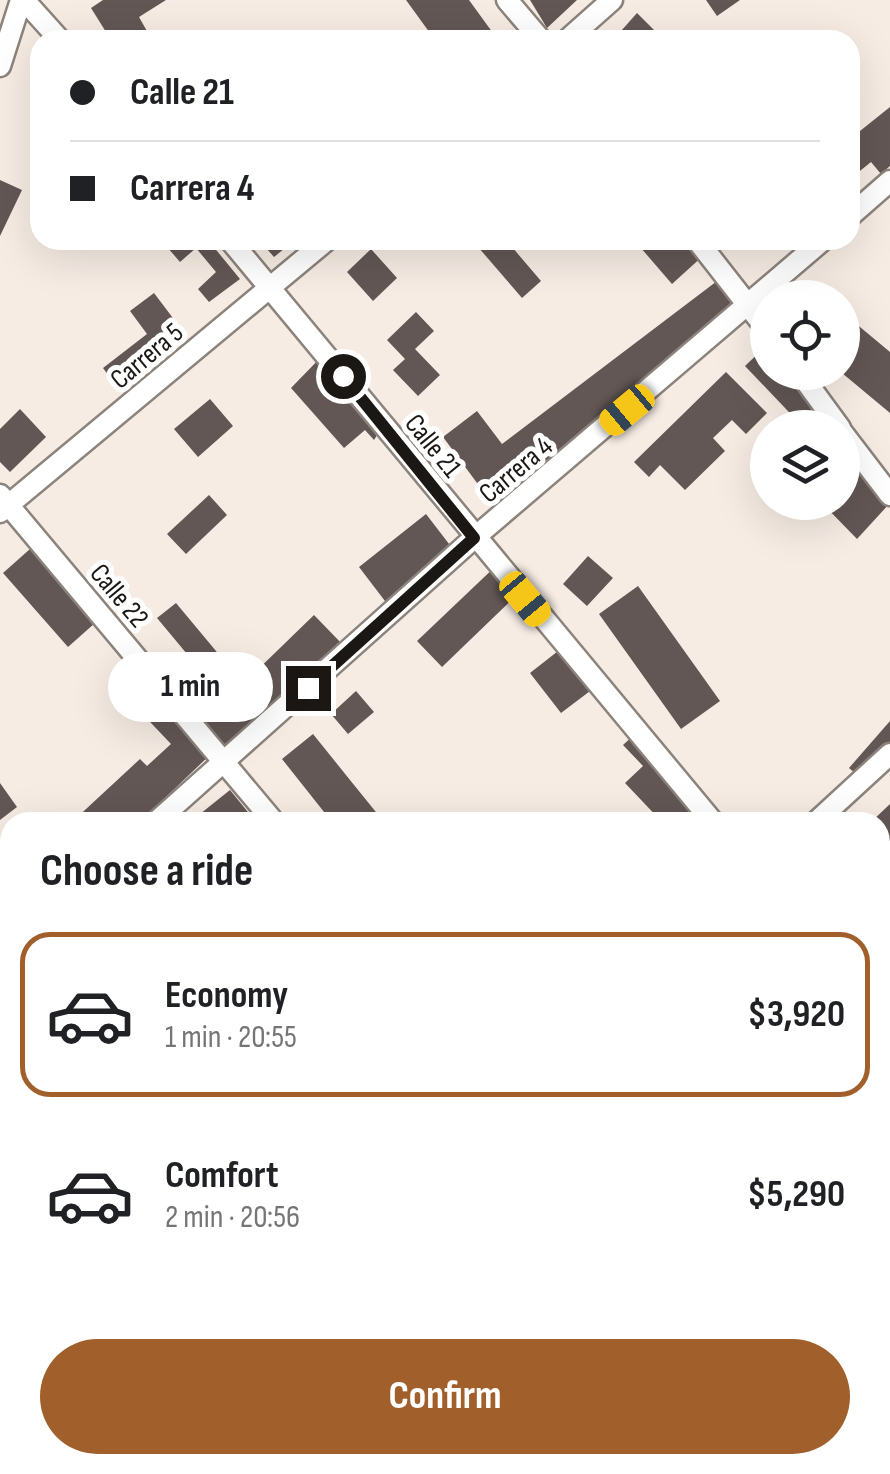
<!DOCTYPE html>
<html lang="en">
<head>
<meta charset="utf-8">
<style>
	:root { --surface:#fff; --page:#f2f2f2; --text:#202124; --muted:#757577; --line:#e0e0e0; --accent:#a1602b }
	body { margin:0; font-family:"Sofia Sans Condensed",sans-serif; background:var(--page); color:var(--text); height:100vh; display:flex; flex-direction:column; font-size:38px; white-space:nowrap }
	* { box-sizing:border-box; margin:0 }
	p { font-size:32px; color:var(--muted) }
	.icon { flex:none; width:55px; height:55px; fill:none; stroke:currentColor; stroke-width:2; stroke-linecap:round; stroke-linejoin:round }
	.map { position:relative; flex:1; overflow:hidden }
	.details { position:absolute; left:0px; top:812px; width:890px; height:662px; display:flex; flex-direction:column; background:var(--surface); border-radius:30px 30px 0 0; box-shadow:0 10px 40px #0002 }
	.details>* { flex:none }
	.guide { position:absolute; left:30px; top:30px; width:830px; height:220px; border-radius:30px; box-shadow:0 10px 40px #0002; display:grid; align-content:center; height:220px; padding:0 40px; background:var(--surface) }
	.tools { position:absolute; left:750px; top:280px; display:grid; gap:20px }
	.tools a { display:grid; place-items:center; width:110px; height:110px; border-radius:50%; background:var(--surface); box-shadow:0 10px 40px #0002; font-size:50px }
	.end { position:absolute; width:45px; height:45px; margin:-22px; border:12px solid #1b1715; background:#fff; box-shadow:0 0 0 5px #fff }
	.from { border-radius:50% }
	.bubble { position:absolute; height:70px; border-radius:35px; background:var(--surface); box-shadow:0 10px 40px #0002; font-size:32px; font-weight:700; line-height:70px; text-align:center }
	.car { position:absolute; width:30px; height:60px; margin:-30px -15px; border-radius:12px; box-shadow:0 0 8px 2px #0007; background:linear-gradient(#f5c518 24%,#345 0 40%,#f5c518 0 76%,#345 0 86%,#f5c518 0) }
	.guide b { display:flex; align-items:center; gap:35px; height:95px; font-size:38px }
	.guide b+b { border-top:2px solid var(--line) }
	.guide i { width:25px; height:25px; background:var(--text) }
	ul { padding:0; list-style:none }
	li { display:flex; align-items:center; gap:30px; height:165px; margin:0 20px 15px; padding:0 20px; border:5px solid transparent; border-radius:30px }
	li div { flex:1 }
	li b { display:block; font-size:38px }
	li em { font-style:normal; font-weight:700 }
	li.on { border-color:var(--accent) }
	li>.icon { width:90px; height:90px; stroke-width:1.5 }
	h2 { padding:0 40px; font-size:45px; line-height:120px }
	.button { display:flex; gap:20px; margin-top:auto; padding:20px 40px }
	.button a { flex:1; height:115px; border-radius:60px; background:var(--accent); color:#fff; font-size:40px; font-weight:700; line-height:115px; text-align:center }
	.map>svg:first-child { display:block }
	.building { fill:#625755 }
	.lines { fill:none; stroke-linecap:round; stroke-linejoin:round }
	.minor-casing { stroke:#8c837c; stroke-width:25 }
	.tertiary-casing { stroke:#8c837c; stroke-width:32 }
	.minor { stroke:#fff; stroke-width:20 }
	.tertiary { stroke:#fff; stroke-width:28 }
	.route { stroke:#1b1715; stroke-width:12 }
	.labels { text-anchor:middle; stroke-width:10; stroke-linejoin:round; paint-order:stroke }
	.street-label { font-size:28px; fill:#1b1715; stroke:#fff }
</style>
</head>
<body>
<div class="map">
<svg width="890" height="1474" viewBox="0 0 890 1474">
	<rect width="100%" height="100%" fill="#f6ece4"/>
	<path class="building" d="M103,0H166L139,17L152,40H111L91,8Z
		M406,0H469L498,40H435Z
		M530,0H577L547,28Z
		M706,0H740L717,16Z
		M637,13L664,40H613Z
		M890,107V166L881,174L871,162L850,179V139Z
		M0,180L22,190L0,236Z
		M161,240H208L240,279L209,302L198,289L216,272L196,248L180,262Z
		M259,240H295L274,257Z
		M472,240H506L541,281L522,298Z
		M634,240H693L705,254L672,284Z
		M371,249L397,278L373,301L347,272Z
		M725,275L743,304L695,349L526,477L533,484L500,514L443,437L477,411L502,444Z
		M154,293L185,334L116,386L103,368L147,334L130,311Z
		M416,312L434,331L415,349L440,375L418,396L393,370L405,359L387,340Z
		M842,312L890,352V413L842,373Z
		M768,344V372H799L840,428H804L745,366Z
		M324,354L383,426L374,440L365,430L344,448L291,388Z
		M726,372L767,413L746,434L732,420L713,438L725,451L685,490L660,465L649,477L634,462Z
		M210,399L233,426L198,457L174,429Z
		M20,409L46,437L10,472L0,462V429Z
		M842,432L890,503L857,539L821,502H842Z
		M209,495L227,515L186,554L167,534Z
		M426,514L456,553L388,605L359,567Z
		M30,549L95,623L68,647L3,573Z
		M588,556L613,578L587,606L563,584Z
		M499,563L523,589L442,667L417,641Z
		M638,586L720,701L681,729L599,614Z
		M176,603L221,657L202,672L157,618Z
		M314,615L344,646L280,709L214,751L140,822H72L140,759L147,766L171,744L133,704L161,678L190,721L250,677Z
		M567,644L598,685L561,713L530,673Z
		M356,691L374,712L348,734L331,714Z
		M890,721V760L869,785L849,768Z
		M636,733L713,822H662L625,783L643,766L623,745Z
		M313,734L350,780L384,822H332L282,759Z
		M0,783L17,807L0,820Z
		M230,790L256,822H190Z
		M890,804V842L880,831V822H871Z
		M890,849V874L880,863V858Z
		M10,880V938L0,947V889Z
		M880,1032L890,1045V1128L880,1136Z
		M0,1055L10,1065V1130L0,1120Z
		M880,1202L890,1213V1226L880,1236Z
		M10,1217V1305L4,1312L0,1309V1228Z
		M880,1305L890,1316V1474H853L844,1465H880Z
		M98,1465H165L154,1474H107Z
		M226,1465H291L283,1474H228L223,1469Z
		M356,1465H367L376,1474H349Z
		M594,1465H643L635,1474H603Z
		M688,1465H703L711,1474H679Z"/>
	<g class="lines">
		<defs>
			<path id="minor" d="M24,0L60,40
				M507,0L541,40
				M567,40L612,0
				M0,66L21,0
				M850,216L890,181
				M230,240L713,822
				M697,240L768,331
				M799,372L840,428
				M842,432L890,495
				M0,495L274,822
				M0,512L327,240
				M156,822L474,538L823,240
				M816,822L890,754
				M0,956L10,947
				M880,1032L890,1045
				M0,1040L10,1051
				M396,1465L403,1474
				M828,1465L837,1474
				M169,1474L179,1465"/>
			<path id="tertiary" d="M880,1255L890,1246
				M655,1474L665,1465"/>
		</defs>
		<use href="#minor" class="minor-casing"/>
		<use href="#tertiary" class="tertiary-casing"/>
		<use href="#minor" class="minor"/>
		<use href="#tertiary" class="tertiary"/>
	</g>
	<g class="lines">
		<path class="route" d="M308,688L474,538L343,376"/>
	</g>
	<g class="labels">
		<g class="street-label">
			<text transform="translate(146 355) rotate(-40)" y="10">Carrera 5</text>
			<text transform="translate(434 445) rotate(51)" y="10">Calle 21</text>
			<text transform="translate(515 469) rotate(-40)" y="10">Carrera 4</text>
			<text transform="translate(120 595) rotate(50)" y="10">Calle 22</text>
		</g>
	</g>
</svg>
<div class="tools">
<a><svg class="icon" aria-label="locate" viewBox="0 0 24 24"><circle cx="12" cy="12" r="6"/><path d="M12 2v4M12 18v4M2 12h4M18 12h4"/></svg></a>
<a><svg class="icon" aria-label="layers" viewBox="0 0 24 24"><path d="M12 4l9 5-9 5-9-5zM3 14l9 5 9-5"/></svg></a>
</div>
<i class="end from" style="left:343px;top:376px"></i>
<i class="end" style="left:308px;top:688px"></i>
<div class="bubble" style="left:108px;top:652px;width:165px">1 min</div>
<i class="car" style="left:627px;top:410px;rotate:230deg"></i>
<i class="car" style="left:525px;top:599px;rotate:140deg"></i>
<div class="guide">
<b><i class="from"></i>Calle 21</b>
<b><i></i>Carrera 4</b>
</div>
<section class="details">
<h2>Choose a ride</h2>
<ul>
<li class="on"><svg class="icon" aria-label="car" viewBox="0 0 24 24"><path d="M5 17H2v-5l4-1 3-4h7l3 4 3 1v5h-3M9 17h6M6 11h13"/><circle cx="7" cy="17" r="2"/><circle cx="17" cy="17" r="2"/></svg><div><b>Economy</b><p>1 min · 20:55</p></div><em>$3,920</em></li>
<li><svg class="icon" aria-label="car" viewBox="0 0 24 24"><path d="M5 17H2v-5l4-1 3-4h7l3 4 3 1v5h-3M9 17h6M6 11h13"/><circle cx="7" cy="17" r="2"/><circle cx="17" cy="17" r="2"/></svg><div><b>Comfort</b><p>2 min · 20:56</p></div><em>$5,290</em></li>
</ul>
<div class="button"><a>Confirm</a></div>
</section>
</div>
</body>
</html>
